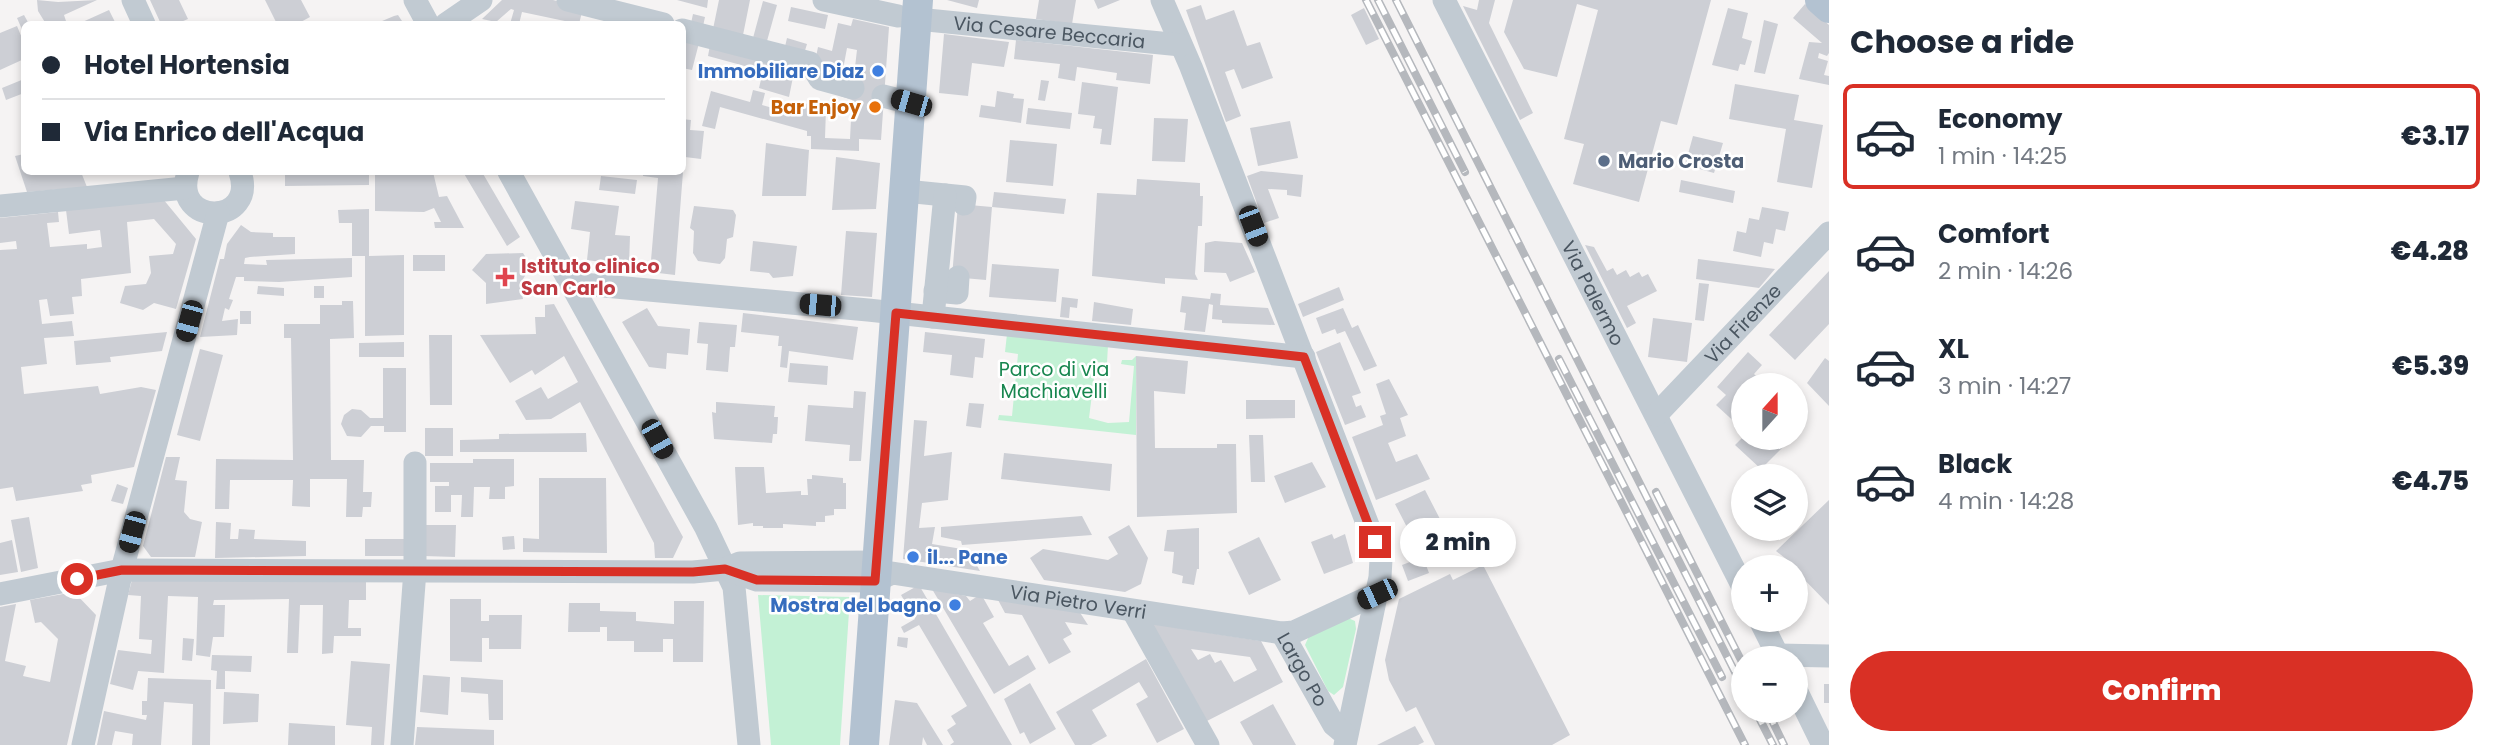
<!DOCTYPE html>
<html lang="en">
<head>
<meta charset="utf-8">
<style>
	:root { --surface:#fff; --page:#f2f2f3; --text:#1f2937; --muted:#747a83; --line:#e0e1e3; --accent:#d93025 }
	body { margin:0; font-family:Poppins,sans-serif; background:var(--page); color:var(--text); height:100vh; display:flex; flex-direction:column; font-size:26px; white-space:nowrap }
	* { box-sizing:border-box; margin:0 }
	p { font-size:23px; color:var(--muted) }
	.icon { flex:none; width:38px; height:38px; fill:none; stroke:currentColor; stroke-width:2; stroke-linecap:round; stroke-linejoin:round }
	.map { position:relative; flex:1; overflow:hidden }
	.details { display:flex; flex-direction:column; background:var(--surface); width:665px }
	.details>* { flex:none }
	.top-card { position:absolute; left:21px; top:21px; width:665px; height:154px; border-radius:10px; box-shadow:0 4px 10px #0003; display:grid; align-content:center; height:154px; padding:0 21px; background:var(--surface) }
	.needle { width:46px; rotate:21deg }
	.buttons { position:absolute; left:1731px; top:373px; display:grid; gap:14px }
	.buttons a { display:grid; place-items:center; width:77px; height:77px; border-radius:50%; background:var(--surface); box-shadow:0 4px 10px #0003; font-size:35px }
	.end { position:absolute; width:32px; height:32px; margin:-16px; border:9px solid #d93025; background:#fff; box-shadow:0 0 0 4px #fff }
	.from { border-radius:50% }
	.bubble { position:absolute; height:49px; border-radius:24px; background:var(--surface); box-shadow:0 4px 10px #0003; font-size:23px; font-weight:800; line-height:49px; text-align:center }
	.car { position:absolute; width:21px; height:42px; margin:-21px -10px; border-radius:9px; box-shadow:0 0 5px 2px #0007; background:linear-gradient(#222 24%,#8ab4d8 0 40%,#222 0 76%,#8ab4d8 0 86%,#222 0) }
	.top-card b { display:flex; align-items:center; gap:24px; height:66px; font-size:26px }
	.top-card b+b { border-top:2px solid var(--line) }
	.top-card i { width:18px; height:18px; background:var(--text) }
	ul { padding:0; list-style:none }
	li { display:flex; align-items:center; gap:21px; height:105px; margin:0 14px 10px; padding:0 7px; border:4px solid transparent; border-radius:10px }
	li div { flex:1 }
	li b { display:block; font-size:26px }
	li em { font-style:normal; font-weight:800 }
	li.on { border-color:var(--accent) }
	li>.icon { width:63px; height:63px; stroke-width:1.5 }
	h2 { padding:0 21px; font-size:32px; line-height:84px }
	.button { display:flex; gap:14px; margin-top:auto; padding:14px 21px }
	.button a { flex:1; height:80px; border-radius:42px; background:var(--accent); color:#fff; font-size:28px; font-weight:800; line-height:80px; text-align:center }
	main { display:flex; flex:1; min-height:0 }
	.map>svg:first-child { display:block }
	.green { fill:#c3f1d5 }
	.building { fill:#cdcfd5; fill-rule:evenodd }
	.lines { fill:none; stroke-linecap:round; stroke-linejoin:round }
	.minor { stroke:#c1cad2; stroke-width:23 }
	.major { stroke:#b3c2d1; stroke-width:30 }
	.rail-casing { stroke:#b5b8bd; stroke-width:8 }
	.rail { stroke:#fff; stroke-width:5; stroke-dasharray:16; stroke-linecap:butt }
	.route { stroke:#d93025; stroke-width:9 }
	.shop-dot { fill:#3f7fe0; stroke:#fff; stroke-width:2.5 }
	.food-dot { fill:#e8710a; stroke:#fff; stroke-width:2.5 }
	.service-dot { fill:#5c6f8a; stroke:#fff; stroke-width:2.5 }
	.health-dot { fill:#e0444e; stroke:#fff; stroke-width:2.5 }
	.labels { text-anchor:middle; stroke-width:5; stroke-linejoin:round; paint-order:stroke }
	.street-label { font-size:19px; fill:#4a5661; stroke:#fff }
	.shop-label { font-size:19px; font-weight:bold; fill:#366cbe; stroke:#fff; text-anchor:end }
	.food-label { font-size:19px; font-weight:bold; fill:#c56008; stroke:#fff; text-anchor:end }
	.service-label { font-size:19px; font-weight:bold; fill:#4e5e75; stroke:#fff; text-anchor:start }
	.health-label { font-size:19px; font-weight:bold; fill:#be3a42; stroke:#fff; text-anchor:start }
	.park-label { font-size:19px; fill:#17864f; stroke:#fff }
</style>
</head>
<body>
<main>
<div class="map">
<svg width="1829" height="745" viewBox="0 0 1829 745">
	<rect width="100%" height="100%" fill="#f5f3f3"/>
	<path class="green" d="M1007,334L1108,345L1107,363L1096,362L1089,418L1108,423L1129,422L1134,366L1121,364L1122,360H1132L1136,356V435L998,420L999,415L1012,416L1018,354L1005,352Z
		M758,595L850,597L840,745H771Z
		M1348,618L1355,621L1356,629L1343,687L1334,695L1328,691L1305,645L1309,636Z"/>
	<path class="building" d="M37,0L58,2L97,0L64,15L67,24H46L38,11Z
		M150,0H179L188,19L176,24H161Z
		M265,0H301L310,17L297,24H277Z
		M502,0H553L583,8L579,24L522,12L519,24H510L514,10L511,9L496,22L482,19Z
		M677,0H708L707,8Z
		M719,0H750L743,35L713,29Z
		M947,0H979L977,8Z
		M1039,0H1076L1072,24L1036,19Z
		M1094,0H1120L1098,9Z
		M1479,0H1495L1489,23L1533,113L1520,120L1463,6L1477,10Z
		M1513,0H1711L1677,125L1661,121L1639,202L1573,184L1584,144L1564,139L1598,10L1577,4L1557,77L1524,69L1504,32Z
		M763,1L777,5L767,41L753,38Z
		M1805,4L1829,25V53L1827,56L1819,53L1818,58L1828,61L1824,75L1829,76V85L1799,79L1809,42L1822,43L1793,18Z
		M1201,5L1206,20L1234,10L1247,46L1260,42L1273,78L1242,89L1234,69L1225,72L1241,116L1226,122L1186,10Z
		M791,7L828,15L825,29L788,21Z
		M1364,8L1379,39L1366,45L1351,15Z
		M1728,8L1748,13L1742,38L1752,41L1745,65L1740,64L1738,71L1712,65Z
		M109,10L116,24H78Z
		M693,14L705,17L702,31L690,28Z
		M24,15L29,24H24V34L17,18Z
		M398,15L404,24H375L394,16Z
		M853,19L889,27L881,140L859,139V151L811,149V136H807V131L720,107L715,129L702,126L711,91L750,102L753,90L765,93L762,105L794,114L795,102L808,104V108L826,109L825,138L850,139L852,100L840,96L852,92L857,50L847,48L841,80L824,75L816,57L818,47L832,51L838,23L851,26Z
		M1764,20L1778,24L1765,74L1754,72Z
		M17,26L24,43V59L0,70V33Z
		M944,34L1009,42L1004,67L972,63L968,96L939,93Z
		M787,38L807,44L803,57L784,51Z
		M682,39L699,43L692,70L682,68Z
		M711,40L786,60L783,70L794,72L789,97L759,88L763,71L708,56Z
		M1016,40L1153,55L1150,84L1116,80L1117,73L1077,67L1075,81L1058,78L1060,64L1014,59Z
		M24,79V93L6,100L2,88Z
		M1041,80L1049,81L1045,101L1038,100Z
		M1082,82L1118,87L1111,145L1100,144L1102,129L1093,128L1095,116L1078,114Z
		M1735,84L1799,95L1794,120L1823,125L1812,188L1777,182L1786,129L1729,119Z
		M997,91L1014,94L1013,98L1024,99L1021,123L979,117L981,105L995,107Z
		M1028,108L1072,113L1070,129L1026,124Z
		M1154,118L1188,119L1185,162L1152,161Z
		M682,119L691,120L690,130L704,131L701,159L685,157L682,162Z
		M1290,121L1298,158L1258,166L1250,128Z
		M1693,136L1723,143L1714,173L1685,165Z
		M1010,140L1057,144L1053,186L1006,182Z
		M766,143L809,150L806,196H762Z
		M24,154V172H81L87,187L27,192L15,156Z
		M836,157L880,163L876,209L832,210Z
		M1261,171L1303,175L1301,197L1287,195V190L1268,189L1279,218L1264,223L1247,176Z
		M285,172H369V185L285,186Z
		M375,172H433L439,197L447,196L464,228H435L434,222H441L434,208L424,212L375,211Z
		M463,172H482L520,237L507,246Z
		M643,172H683L675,275L650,272L658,178L643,176Z
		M601,176L637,180L635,194L599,190Z
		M1137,179L1200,183V196H1203L1202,226H1198L1195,274L1198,280L1165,278V284L1092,276L1097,193L1136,195Z
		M1681,180L1735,191L1733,203L1679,192Z
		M994,192L1066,199L1064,214L992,207Z
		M163,199L196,239L176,309L154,303L143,310L120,303L125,286L146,284L151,273L149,256L173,254L176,244L154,219L127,222L131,273L81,279L82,296L72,297L74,314L50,316L47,299L39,300L42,324L72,321L74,336L44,338L47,364L21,367L24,394L98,386L100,394L141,387L156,390L134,467L91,475L92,483L81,485L83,491L16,501L13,487L0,489V250L17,249L16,241L0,243V218L58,212L59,222L47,223L50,247L87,244V249L102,247L100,230L69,234L66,210Z
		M575,201L619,206L615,235L630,236L629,266L587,260L590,232L571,229Z
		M958,204L992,207L986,280L952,277Z
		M694,206L733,210L736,215L733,237L727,239L725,258L720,264L698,261L693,253L694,231L690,228Z
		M1762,207L1789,212L1785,231L1776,229L1773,244L1764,242L1761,257L1733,251L1737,231L1746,233L1749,218L1759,220Z
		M369,209V256L404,255V335L365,336V256H352V223H339L338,210Z
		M241,225L251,232L273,233V237H295V254L250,257L245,258L244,264L267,265L266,260L352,258V277L279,282L244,281V277H236L229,299L233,300L229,310L225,308L222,321L238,319L237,335L200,337L220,259H224L227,244Z
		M846,231L877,233L872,297L841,295Z
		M753,241L797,246L793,276L773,278L769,273L750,271Z
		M1215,241L1242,243L1255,272L1230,282L1226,273L1204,272L1205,243Z
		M1585,245L1594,247L1607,271L1613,268L1617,275L1626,270L1630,277L1639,272L1642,277L1648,274L1657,291L1627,306L1636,323L1627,328Z
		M523,253L531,266L520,284L523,299L486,304V283L472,270L486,254Z
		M413,255H445V271H413Z
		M1698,259L1775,269L1759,288L1696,279Z
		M992,264L1059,269L1056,302L989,297Z
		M1829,271V324L1795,360L1769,335Z
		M1699,283L1709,284L1704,321L1695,320Z
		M258,286L284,288V296L257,294Z
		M314,286H324V298H314Z
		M1339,287L1344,300L1303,317L1298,304Z
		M1211,293L1221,294L1220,305L1268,308L1275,325L1222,323V320L1212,319L1213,305L1209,304L1205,332L1184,330L1186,313L1180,312L1182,296L1210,299Z
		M1062,297L1078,299L1077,308L1070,307L1069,318L1060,317Z
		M342,301H353L354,338L330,339L331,460H364L363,492H372L371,507H363L362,517H346L347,479H310V507L292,506L293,480H230L229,509H215L216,459L293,460L291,338H284V324H320V305H342Z
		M1094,302L1133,309L1131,325L1092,321Z
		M554,304L683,537L673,558H655L654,543L580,402L551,419L526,420L515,401L541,387L548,399L578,382L564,356L535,375L532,370L510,383L480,335L536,334L535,317H545V305Z
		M647,308L658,326L690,329L688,355L667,353L666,369L649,367L622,322Z
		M1343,308L1352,328L1358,325L1377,366L1364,371L1345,331L1337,334L1335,329L1322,334L1316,318Z
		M240,311H251V324H240Z
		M743,313L858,327L853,360L789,351L787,368L780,367L782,346H778L779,336L741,332Z
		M1653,318L1692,323L1687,362L1648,357Z
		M699,322L737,325L735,347H730L728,372L706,370L708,344L697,343Z
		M167,332L162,351L110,357L111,362L76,365L74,341Z
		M925,332L985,339L983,358L975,357L973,378L950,375L952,355L923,352Z
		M429,335H452V405H430Z
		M404,342V357H359V343Z
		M1340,342L1361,393L1352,396L1356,407L1361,405L1366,417L1345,425L1316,352Z
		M200,349L223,355L200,441L177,435Z
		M1748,352L1762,365L1754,374L1766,385H1743L1740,427L1716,405L1726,395L1717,387Z
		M1136,356L1188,361L1185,394L1154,391L1155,448H1217V444H1236L1237,513L1137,517Z
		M1825,358L1829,361V406L1807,383Z
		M790,363L828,366L827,385L788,382Z
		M383,368H406V432H384V426H371L361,437L347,436L341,424L344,415L352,409L361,410L370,418H383Z
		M1389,379L1408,415L1400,418L1406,436L1388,443L1396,462L1417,454L1430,479L1376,500L1352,437L1383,425L1380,416L1386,414L1376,384Z
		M854,391L866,392L861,461H849L850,445L805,441L808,405L853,408Z
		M1246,400H1295V418L1246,419Z
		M716,402L775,406L774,417H778L777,434H773L772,443L714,439L712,412L716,413Z
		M969,403L984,404L981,428L966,426Z
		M914,420L927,421L924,456L952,452L948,500L922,503L919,528L935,527L932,544L968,550L980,571L903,559Z
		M425,428H453V456H425Z
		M586,433L587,452H460V440L499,439V434Z
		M1249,435H1263L1265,482H1251Z
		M1742,438H1777L1785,445L1761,469L1735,445Z
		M1004,453L1112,464L1110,491L1001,479Z
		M166,457H180L175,480L187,481L184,512L190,519L202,522L195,557H151L143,546Z
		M473,459H514V486L505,487V499H489L490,487H474L473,517H461L462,495H451V512H435V486H449V482H430V463H473Z
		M1312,462L1326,487L1285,503L1274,476Z
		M735,467H764L766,493L801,491V495H808L807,479H812V475L843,478V483H846V509H834V515L825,516V522H816V526L783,524V528H763V526H753V523L738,525Z
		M539,478H606L607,553L523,552V538L539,539Z
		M117,484L128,488L123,504L111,501Z
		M1425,490L1440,519L1411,535L1395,504Z
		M1829,500V605L1796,571V567L1776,551Z
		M1082,516L1092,535L962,545L961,541L941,537V527Z
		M29,517L38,568L21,572L11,520Z
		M216,522L231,523L230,539H238L239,529L255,530L254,539L306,541V556L215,558Z
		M425,525H456L455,557L424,556Z
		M1129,525L1148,558L1141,584L1125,592L1044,580L1030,558L1043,549L1108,560L1118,554L1108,537Z
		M1199,528V569H1197L1194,585L1182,583L1183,576L1172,573L1174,552L1164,551L1167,530Z
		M1332,534L1334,539L1345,534L1353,563L1324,574L1311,542Z
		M514,536L515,549L503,550L502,537Z
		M1259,537L1281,580L1249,595L1228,552Z
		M365,539H405L404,556H365Z
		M12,540L18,572L0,575V543Z
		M1461,546L1465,553L1450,561L1446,554Z
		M1423,557L1429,573L1408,581L1402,565Z
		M1483,565L1570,735L1552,745H1435L1416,707L1406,712L1389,680L1385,660L1399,599L1450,574L1453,580Z
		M132,580L366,581V600H349L348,628H361V636H334L333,653L322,654L323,605H300L298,653H287L289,599L214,600L213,605H225L224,637H213L210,657L196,655L198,597L168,596L164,673L138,671L133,690L110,684L118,650L151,654L152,640L139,639L141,596L128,595Z
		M919,585L1012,745H950L954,742L947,730L956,724L951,716L967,706L919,625L904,633L901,627L915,619L901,595Z
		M932,589L966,596L970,601L981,594L994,617L983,623L1009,666L1028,655L1036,669L994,694Z
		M74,592L96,615L67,745H0V607L16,604L5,661L26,666L23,676L50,682L58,639L41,622L35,623L30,600Z
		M997,598L1079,611L1088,625L1065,622L1072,634L1063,639L1071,652L1049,664L1022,615L1005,613Z
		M450,599H481V621H489V615H522L521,649H489V638H482V662L450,661Z
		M674,601H704L703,662H673V639H663V652H634V641H607V627H600V632H568L569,603H600V611L636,612V621L674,624Z
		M1147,623L1261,641L1283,682L1203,723ZM1191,649L1250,657L1257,670L1234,682L1221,660L1215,663L1210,654L1198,660Z
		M898,637L908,638L907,648L897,646Z
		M183,638L194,639L192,661L182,660Z
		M212,655L252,656L251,672L225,671V689H216L217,671L211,670Z
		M1146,659L1184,729L1157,743L1136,704L1148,697L1139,682L1092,710L1107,736L1091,745H1075L1056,712Z
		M351,661L390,664L384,745H371L372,727L346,725Z
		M423,675L450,677L448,715L420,712Z
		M461,677L503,680V720H489L488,694L461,692Z
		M148,678L211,680L210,745H192L193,704L164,702L161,745H132L133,734L115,731L112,745H97L104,711L146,720L147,715H142V701H147Z
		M1030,683L1056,729L1030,744L1024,732L1020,734L1004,699Z
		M1824,684H1829V703H1824Z
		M224,692L259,694L258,722L223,724Z
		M895,700L917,703L943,745H927L923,737L922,745H889Z
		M1273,704L1296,745H1253L1240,722Z
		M289,723L335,726V745H288Z
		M1415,726L1424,742L1418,745H1377Z
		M417,727L494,730V745H415Z"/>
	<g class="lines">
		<g class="minor">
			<path d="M133,0L144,24"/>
			<path d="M415,0L428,24"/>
			<path d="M568,0L663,24"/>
			<path d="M824,0L898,16"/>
			<path d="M1162,0L1191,67L1381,559L1380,577L1345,745"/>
			<path id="s1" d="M1444,0L1743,587"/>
			<path id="s2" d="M917,19L1181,45"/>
			<path d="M446,24L481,0"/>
			<path d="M682,30L810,63L820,79L853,88"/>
			<path d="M883,96L911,103"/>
			<path d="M188,172C171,227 258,226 240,172"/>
			<path d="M509,172L706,528L734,587L749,745"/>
			<path d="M905,191L965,197L964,204"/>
			<path d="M0,206L185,188"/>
			<path d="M571,283L868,310L1304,357"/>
			<path d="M935,291L957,293L958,277"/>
			<path d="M933,317L945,195"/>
			<path id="s3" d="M1656,415L1829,233"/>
			<path id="s4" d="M725,569L757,580L875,581L892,573L1282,633L1294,632L1376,594"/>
			<path d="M0,594L122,570L693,572L725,569L740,563L877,562"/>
			<path d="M1133,611L1208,745"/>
			<path d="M1760,620L1779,658"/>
			<path id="s5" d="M1282,633L1334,725L1346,735"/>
			<path d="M1778,655L1829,656"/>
			<path d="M1796,690L1823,745"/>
			<path d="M83,745L122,570L218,213"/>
			<path d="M402,745L415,570V463"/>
		</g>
		<path class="major" d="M1820,0L1829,8
			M864,745L918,0"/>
		<defs>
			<path id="rail" d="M1366,0L1745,745
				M1378,0L1465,172
				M1396,0L1743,688
				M1559,359L1722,677
				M1656,492L1743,664
				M1755,710L1773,745
				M1767,710L1784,745"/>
		</defs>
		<use href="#rail" class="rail-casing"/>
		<use href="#rail" class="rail"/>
	</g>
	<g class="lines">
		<path class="route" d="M77,579L122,570L693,572L725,569L757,580L875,581L896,313L1304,357L1375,542"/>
	</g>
	<g class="shop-dot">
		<circle cx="878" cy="71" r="7"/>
		<circle cx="913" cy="557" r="7"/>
		<circle cx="955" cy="605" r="7"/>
	</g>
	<circle class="food-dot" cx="875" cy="107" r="7"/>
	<circle class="service-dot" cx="1604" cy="161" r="7"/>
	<path class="health-dot" d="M501.5 266.5h7v7h7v7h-7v7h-7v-7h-7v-7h7z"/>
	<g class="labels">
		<g class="street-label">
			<text dy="7" stroke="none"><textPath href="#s2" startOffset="133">Via Cesare Beccaria</textPath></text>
			<text dy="7" stroke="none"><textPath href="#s1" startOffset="329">Via Palermo</textPath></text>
			<text dy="7" stroke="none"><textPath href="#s3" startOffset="126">Via Firenze</textPath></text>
			<text dy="7" stroke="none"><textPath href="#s4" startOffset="359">Via Pietro Verri</textPath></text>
			<text dy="7" stroke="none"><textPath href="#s5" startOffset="42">Largo Po</textPath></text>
		</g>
		<g class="shop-label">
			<text x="864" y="78">Immobiliare Diaz</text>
			<text x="927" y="564" text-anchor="start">il... Pane</text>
			<text x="941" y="612">Mostra del bagno</text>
		</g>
		<g class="food-label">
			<text x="861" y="114">Bar Enjoy</text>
		</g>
		<g class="service-label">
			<text x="1618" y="168">Mario Crosta</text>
		</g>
		<g class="health-label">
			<text x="521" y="273">Istituto clinico<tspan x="521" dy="22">San Carlo</tspan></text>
		</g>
		<g class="park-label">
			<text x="1054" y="376">Parco di via<tspan x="1054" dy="22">Machiavelli</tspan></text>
		</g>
	</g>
</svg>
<div class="buttons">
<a><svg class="needle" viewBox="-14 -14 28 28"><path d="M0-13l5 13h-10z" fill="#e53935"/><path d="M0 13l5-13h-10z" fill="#747a83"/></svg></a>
<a><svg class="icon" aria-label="layers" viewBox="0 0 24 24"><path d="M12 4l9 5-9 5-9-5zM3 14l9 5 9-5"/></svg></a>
<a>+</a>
<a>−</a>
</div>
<i class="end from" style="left:77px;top:579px"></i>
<i class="end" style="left:1375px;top:542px"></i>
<div class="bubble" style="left:1400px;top:518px;width:116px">2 min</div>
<i class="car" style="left:911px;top:103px;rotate:286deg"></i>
<i class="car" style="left:1253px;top:226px;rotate:159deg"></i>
<i class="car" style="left:820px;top:305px;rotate:275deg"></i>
<i class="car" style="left:189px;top:321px;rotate:195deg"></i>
<i class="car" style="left:657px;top:439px;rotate:151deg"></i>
<i class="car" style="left:132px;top:532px;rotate:195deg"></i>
<i class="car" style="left:1377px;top:594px;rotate:245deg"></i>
<div class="top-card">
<b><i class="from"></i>Hotel Hortensia</b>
<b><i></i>Via Enrico dell'Acqua</b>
</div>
</div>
<section class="details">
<h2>Choose a ride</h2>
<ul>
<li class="on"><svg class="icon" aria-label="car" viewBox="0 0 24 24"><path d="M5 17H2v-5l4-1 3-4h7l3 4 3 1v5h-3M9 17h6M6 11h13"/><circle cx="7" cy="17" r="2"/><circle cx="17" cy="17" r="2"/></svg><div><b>Economy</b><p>1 min · 14:25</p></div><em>€3.17</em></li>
<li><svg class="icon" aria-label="car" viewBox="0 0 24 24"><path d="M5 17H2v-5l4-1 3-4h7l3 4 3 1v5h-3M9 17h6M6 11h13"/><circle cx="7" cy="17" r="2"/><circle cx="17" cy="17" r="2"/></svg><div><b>Comfort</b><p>2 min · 14:26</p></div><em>€4.28</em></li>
<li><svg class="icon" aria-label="car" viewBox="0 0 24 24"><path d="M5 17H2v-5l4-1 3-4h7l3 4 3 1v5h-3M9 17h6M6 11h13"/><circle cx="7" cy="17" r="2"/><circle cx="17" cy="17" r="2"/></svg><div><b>XL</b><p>3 min · 14:27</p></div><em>€5.39</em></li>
<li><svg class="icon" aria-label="car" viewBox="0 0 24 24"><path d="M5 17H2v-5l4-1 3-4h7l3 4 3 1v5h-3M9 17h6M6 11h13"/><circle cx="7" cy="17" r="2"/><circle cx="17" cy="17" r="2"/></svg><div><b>Black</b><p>4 min · 14:28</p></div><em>€4.75</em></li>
</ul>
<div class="button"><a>Confirm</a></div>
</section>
</main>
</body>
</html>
